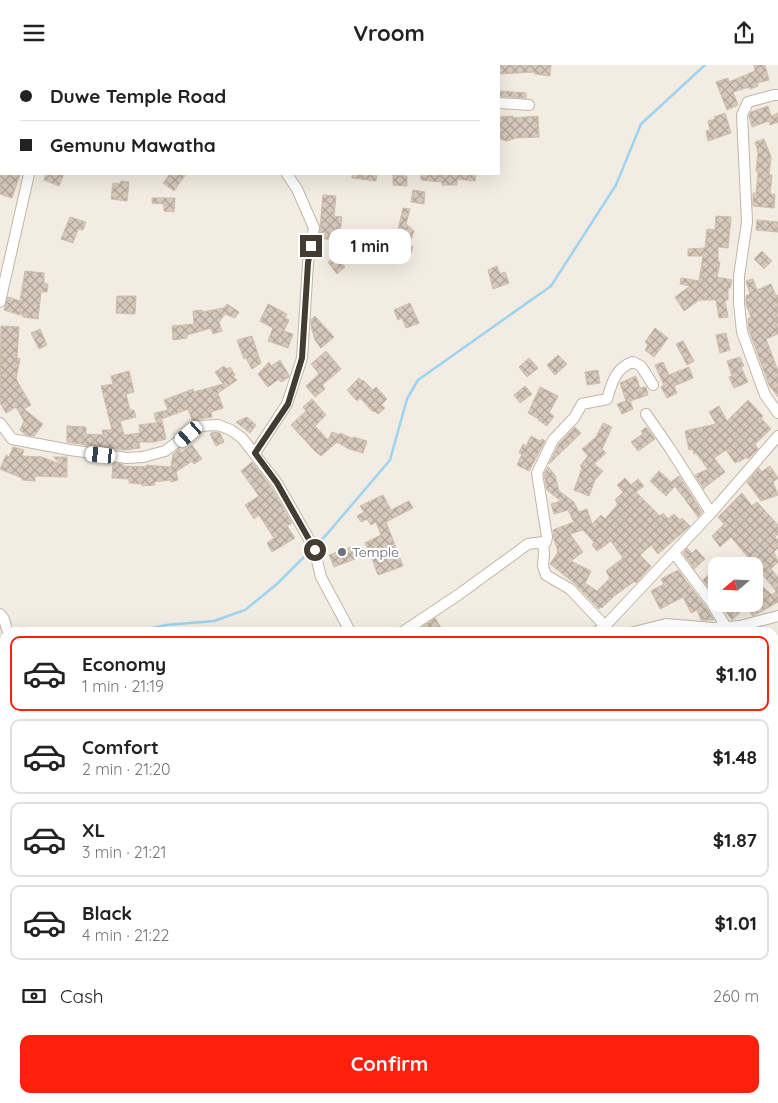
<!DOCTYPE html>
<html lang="en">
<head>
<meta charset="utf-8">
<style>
	:root { --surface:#fff; --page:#f2f2f2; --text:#222; --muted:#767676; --line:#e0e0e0; --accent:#fe1f0d }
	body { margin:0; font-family:Quicksand,sans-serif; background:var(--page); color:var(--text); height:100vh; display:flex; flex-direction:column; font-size:19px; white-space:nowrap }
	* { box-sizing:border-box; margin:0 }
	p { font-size:16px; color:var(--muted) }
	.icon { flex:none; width:28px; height:28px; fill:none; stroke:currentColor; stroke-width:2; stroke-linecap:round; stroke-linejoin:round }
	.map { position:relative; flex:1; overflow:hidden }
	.drawer { position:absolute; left:0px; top:562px; width:779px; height:476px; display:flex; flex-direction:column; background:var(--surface); border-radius:15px 15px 0 0; box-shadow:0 5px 20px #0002 }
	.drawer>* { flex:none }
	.top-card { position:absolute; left:0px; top:0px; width:500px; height:110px; box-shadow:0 5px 20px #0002; display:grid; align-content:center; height:110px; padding:0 20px; background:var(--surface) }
	.needle { width:32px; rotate:251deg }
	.controls { position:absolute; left:708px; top:492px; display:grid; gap:10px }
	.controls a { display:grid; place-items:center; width:55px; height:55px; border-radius:10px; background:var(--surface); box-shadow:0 5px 20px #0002; font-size:25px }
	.end { position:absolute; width:22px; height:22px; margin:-11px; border:6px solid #433c33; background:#fff; box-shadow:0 0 0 2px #fff }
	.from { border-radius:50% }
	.bubble { position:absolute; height:35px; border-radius:10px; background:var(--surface); box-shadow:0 5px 20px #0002; font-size:16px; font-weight:800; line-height:35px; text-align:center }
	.car { position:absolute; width:15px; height:30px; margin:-15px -8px; border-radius:6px; box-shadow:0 0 4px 1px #0007; background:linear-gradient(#fff 24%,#345 0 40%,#fff 0 76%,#345 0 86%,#fff 0) }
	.top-card b { display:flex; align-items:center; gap:18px; height:48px; font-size:19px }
	.top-card b+b { border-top:1px solid var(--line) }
	.top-card i { width:12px; height:12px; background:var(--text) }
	ul { padding:9px 0 0; list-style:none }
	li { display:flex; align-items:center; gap:15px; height:75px; margin:0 10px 8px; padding:0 10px; border:2px solid var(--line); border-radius:10px }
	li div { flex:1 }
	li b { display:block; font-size:19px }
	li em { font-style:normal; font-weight:800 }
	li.on { border-color:var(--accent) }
	li>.icon { width:45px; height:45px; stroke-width:1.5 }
	.pay { display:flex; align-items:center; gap:12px; height:55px; padding:0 20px; font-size:19px }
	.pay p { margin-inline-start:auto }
	.action { display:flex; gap:10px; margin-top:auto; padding:10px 20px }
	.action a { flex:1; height:58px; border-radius:10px; background:var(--accent); color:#fff; font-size:20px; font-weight:800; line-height:58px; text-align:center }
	header { display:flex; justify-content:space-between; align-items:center; height:65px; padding:0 20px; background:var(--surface); font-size:22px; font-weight:800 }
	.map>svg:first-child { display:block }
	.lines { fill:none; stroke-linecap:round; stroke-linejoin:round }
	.stream { stroke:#9cd4f1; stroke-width:2.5 }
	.building { fill:url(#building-cross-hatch); stroke:#cebeab; fill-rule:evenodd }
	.minor-casing { stroke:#c0b6a8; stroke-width:12 }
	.minor { stroke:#fff; stroke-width:10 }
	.route { stroke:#433c33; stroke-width:6 }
	.worship-dot { fill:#6b7280; stroke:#fff; stroke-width:2 }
	.labels { text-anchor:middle; stroke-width:4.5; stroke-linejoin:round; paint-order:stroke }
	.worship-label { font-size:14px; fill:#5b616d; stroke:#fff; text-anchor:start }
</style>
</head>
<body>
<header><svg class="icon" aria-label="menu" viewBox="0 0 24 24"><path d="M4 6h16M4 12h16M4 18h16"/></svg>Vroom<svg class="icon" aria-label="share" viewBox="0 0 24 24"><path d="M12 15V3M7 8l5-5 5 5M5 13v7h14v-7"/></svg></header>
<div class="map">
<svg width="778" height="1038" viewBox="0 0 778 1038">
	<defs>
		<pattern id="building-cross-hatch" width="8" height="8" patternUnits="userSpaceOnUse" patternTransform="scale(1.25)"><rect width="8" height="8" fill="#d6c9bb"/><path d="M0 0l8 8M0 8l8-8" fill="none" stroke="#afa499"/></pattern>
	</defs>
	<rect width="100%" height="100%" fill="#f2ece2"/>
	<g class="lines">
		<path class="stream" d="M316,480L327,469L390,395L407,334L418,315L551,221L616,120L641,59L705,0
			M132,568L166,560L214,556L245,545L277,519L311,485
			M0,943L5,941"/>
	</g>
	<path class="building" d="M499,0H551L550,11L535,9V7L499,9Z
		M754,0H765L769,15L757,18L758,21L750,24L749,22L733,27L738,40L727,45L716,17L728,13L729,17L755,6Z
		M499,26L526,28V33L499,31Z
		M768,41L771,51L778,48V57L770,60L769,56L752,62L749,51L751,47Z
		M725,48L731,68L708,76L706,66L710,65L708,56L715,54L714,52Z
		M513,51V53L538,51L539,72L516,73L507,76L500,74L499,52Z
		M764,74L771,92L769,110H772L770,129H775L774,143L753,141V128H756L758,107L756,106L758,87L755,77Z
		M0,109H20L12,133L0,129Z
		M46,109H64L59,121L44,115Z
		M170,109H186L174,126L163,118Z
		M352,109H377L376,116L352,113Z
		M421,109H476L475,116L457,114V120H442V117L421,115Z
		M393,110L407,111V121L393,120Z
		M121,116L129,117L127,136L111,134L113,118L120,119Z
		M413,125L425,127L424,139L411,137Z
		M323,130L336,131L334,151L342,152L339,176L319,173Z
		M152,133H175L174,147L164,146V139L152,138Z
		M403,143L410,144L406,159L414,166L409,180L413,182L411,188L407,187L406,190L398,186V165Z
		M716,151L731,152L728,183L718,182V197H720L717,212L732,215L730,223H728V235H725L728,252L719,253L716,235H699L684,246L675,232L690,221L680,219L681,213L699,216L703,191H688V184L705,183L707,164L715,165Z
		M70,152L86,157L83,165L78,164L73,178L61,174Z
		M757,155L778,157V167L756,165Z
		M762,186L772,196L764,204L754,194Z
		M336,191L345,202L337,209L328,197Z
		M497,201L500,209L505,207L509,218L493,224L488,205Z
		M25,206L44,208V218L48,219L47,227H41L38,254L23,252L20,246V250L4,245L8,232L20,236Z
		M753,214L757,225L771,219L776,231L778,230V269L766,274L778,306V332L769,320L749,265L748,254L751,252L746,239V231L750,229L746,216Z
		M117,231H136L135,249L116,248Z
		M410,238L419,258L406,263L402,253L398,255L394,245Z
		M227,239L239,247L235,253L225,249L219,257L222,266L213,269L211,263L187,270V273L173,275L172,261L194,259L193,246L202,245V247L224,243Z
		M268,239L287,249L285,253L289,255L284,266L293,269L288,283L268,276L273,263L260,256Z
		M315,251L334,272L321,283L315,275L311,261V255Z
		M1,261L19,262L17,293L20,294L16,314L31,340L24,344L43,359L34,371L26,370L20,365L24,356L16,342L6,348L0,338Z
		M655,263L668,273L654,292L645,285L648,280L645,277Z
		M40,264L47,280L39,284L31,268Z
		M726,268L730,285L720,288L716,270Z
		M252,271L261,298L252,304L246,293L244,294L237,275Z
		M683,276L694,296L687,300L676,279Z
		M326,286L341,304L322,320L325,324L315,332L306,321L319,309L311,299Z
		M558,290L567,299L555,310L547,300Z
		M740,292L744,301L741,302L748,317L734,323L729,312L732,311L727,296Z
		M529,293L538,303L527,312L519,302Z
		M280,295L289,310V312L281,317L279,314L268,322L258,309L269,297L271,301Z
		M663,297L669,310L689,302L693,313L674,321L677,328L667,333L661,322L664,320L655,300Z
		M224,301L227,304L230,302L235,310L233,312L237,315L218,328L223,343L211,347L212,352L198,354L193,357L188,344L156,356L154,348L168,345L164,335L193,324L194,327L223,319L215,307Z
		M598,305L600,318L587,320L585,307Z
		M129,306L134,327L126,329L130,345H134L136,352L120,356L124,370L140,368L139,360L155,358L162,355L166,374L154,377H139L140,383L124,385L67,377V361L86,362V369L103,370L102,365H112L101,321L113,319L111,311Z
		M636,311L640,323L646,322L648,330L630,336L633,344L622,349L617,339L626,336L620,318Z
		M359,313L362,316L363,315L373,325L376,322L387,334L381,340L385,343L378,349L375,346L373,347L360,333L357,336L347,325Z
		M525,321L532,329L520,338L514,330Z
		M540,322L558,331L549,348L554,351L547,361L538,355L539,354L528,348Z
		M312,334L326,350L315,361L328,375L332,367L340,370V368L353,374V372L367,376L363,388L349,384L337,377L321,391L314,385L291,360L306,346L303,342Z
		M748,335L763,351L761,353L771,364L755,379L758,384L748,394L747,392L739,397L738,396L735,398L726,385L714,393L725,407L704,423V424L695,410L708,404L696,388L694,389L693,384L689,385L685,366L716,359L709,347L719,341L727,356Z
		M247,352L256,360L250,368L236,357Z
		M603,358L612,362L602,384L606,388L594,399L603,406L595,415L589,431L574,425L582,403L580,401L588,391L582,384L596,372Z
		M575,362L581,368L549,399L559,379Z
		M646,362L655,374L638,386L631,377L643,369L641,366Z
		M213,367L220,368L224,377L216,381L210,369Z
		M531,371L540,376L542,374L545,376L529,406L517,400L522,389L519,388L523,379L526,381Z
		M192,380L202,394L194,399L192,396L176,407L178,415L171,417L170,415L154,417L155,420L142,421V419L129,418V414L112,413L113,398L123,399V401L147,402L146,400L171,402L173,389L179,384L181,388Z
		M13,382L24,385L22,391L38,392L39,391L63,400L53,392H67V412L35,411V416L22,415V413L0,404L6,390L9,392Z
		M252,397L271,422L292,458L287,461L295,473L272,487L267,478L274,473L259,450L254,454L245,440L259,431L241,406Z
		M770,401L778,413L773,417L778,430L761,436L747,417L759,403L761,407Z
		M548,402L555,410L559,426L574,437L579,447L587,444L592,459L601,450L605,454L618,439L615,435L623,427L617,420L625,413L631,420L638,414L644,421L636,427L660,451L663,448L668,454L674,449L680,455L682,453L690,461L658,489L651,480L640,490L651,501L636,518L635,516L614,531L602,543L601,542L599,544L573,517L550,499L558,487L554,474L553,465L574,457L568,445L554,449L551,439L561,436L547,425L544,409ZM583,465L594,477L592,480L597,486L611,476L623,493L606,506L610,513L597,526L585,518L591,506L571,496L583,487L570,469Z
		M659,406L671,417L679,411L702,447L698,452L675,421L666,431L650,416Z
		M742,428L752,441L757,437L778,460V469L775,472L778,475V483L774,487L778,497L771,504L778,512V537L753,551L746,542L732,555L720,539H754V514L772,530L776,526L731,472L720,482L712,471L724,459L718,452Z
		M383,430L391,445L409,436L413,443L386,457L403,501L378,510L371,491L367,493L364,485L368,484L365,478L381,470L376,457L371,460L367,454L361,457L357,451L364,447L360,441Z
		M351,482L355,494L334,502L329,490Z
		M687,483L692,488L696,484L705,494L694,504L683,488Z
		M716,502V533L703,515Z
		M678,505L705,541L714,555H701L697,545L691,548L683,532L660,544L651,526L664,519L661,514Z
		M435,553L442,564L435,568H414Z"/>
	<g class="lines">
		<defs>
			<path id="minor" d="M41,0L42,1
				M312,1V0
				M778,30H774L748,37L742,50L747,157L739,211V238L742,267L765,330L778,348
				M499,38L529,40
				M0,237L29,109
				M646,349L669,382L711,448
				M0,358L12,374L70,385L127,393L143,392L165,386L199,361L218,360L231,365L242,373L277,418L314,483L321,512L351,568
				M255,388L287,339L302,293L308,198L314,163L297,124L287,109
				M543,477H546L547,472L537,408L553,375L574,353L582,339L607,334C612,318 615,303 633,297L641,301L653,320
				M674,488L711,537L726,562
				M0,549L4,554L8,568
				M401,568L458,530L528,479L543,477L544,489L543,501L546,510L570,524L605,561
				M595,568L605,561L711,448L778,371
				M630,568L666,559L713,563L740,561L778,551
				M0,625L5,613
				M774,690L778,687
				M774,839L778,840
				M0,988L5,987
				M286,1034L287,1038
				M428,1034L430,1038
				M595,1034L597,1038
				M717,1034L719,1038
				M142,1038L144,1034"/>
		</defs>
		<use href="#minor" class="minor-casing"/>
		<use href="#minor" class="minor"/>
	</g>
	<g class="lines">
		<path class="route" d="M311,181L308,198L302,293L288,339L255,388L277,418L315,485"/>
	</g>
	<circle class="worship-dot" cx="342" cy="487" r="5"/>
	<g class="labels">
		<g class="worship-label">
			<text x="352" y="492">Temple</text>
		</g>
	</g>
</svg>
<div class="controls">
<a><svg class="needle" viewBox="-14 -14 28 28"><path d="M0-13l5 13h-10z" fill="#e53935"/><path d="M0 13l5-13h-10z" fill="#767676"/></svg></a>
</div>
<i class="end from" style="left:315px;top:485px"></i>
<i class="end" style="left:311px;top:181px"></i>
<div class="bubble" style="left:329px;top:164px;width:82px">1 min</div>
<i class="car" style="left:189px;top:369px;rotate:229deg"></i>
<i class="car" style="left:101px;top:390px;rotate:276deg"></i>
<div class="top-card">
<b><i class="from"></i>Duwe Temple Road</b>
<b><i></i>Gemunu Mawatha</b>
</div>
<section class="drawer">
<ul>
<li class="on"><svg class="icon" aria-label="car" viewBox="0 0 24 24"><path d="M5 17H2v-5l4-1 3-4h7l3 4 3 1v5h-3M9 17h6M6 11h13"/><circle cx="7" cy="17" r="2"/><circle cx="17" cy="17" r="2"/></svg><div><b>Economy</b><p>1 min · 21:19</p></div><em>$1.10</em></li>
<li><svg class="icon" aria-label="car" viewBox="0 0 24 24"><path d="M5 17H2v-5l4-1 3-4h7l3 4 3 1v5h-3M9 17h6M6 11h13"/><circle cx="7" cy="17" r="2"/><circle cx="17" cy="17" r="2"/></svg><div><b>Comfort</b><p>2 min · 21:20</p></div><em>$1.48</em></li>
<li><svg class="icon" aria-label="car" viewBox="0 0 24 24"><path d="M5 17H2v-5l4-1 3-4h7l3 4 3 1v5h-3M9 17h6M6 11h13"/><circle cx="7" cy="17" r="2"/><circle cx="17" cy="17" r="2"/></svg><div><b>XL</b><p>3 min · 21:21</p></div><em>$1.87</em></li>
<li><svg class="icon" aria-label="car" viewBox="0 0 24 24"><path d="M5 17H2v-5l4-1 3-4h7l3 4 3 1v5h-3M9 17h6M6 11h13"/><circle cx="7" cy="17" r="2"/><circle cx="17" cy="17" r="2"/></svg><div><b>Black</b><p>4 min · 21:22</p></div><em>$1.01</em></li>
</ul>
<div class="pay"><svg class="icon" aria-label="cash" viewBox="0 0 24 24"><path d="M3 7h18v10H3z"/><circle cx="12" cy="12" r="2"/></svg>Cash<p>260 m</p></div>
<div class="action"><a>Confirm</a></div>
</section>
</div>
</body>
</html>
